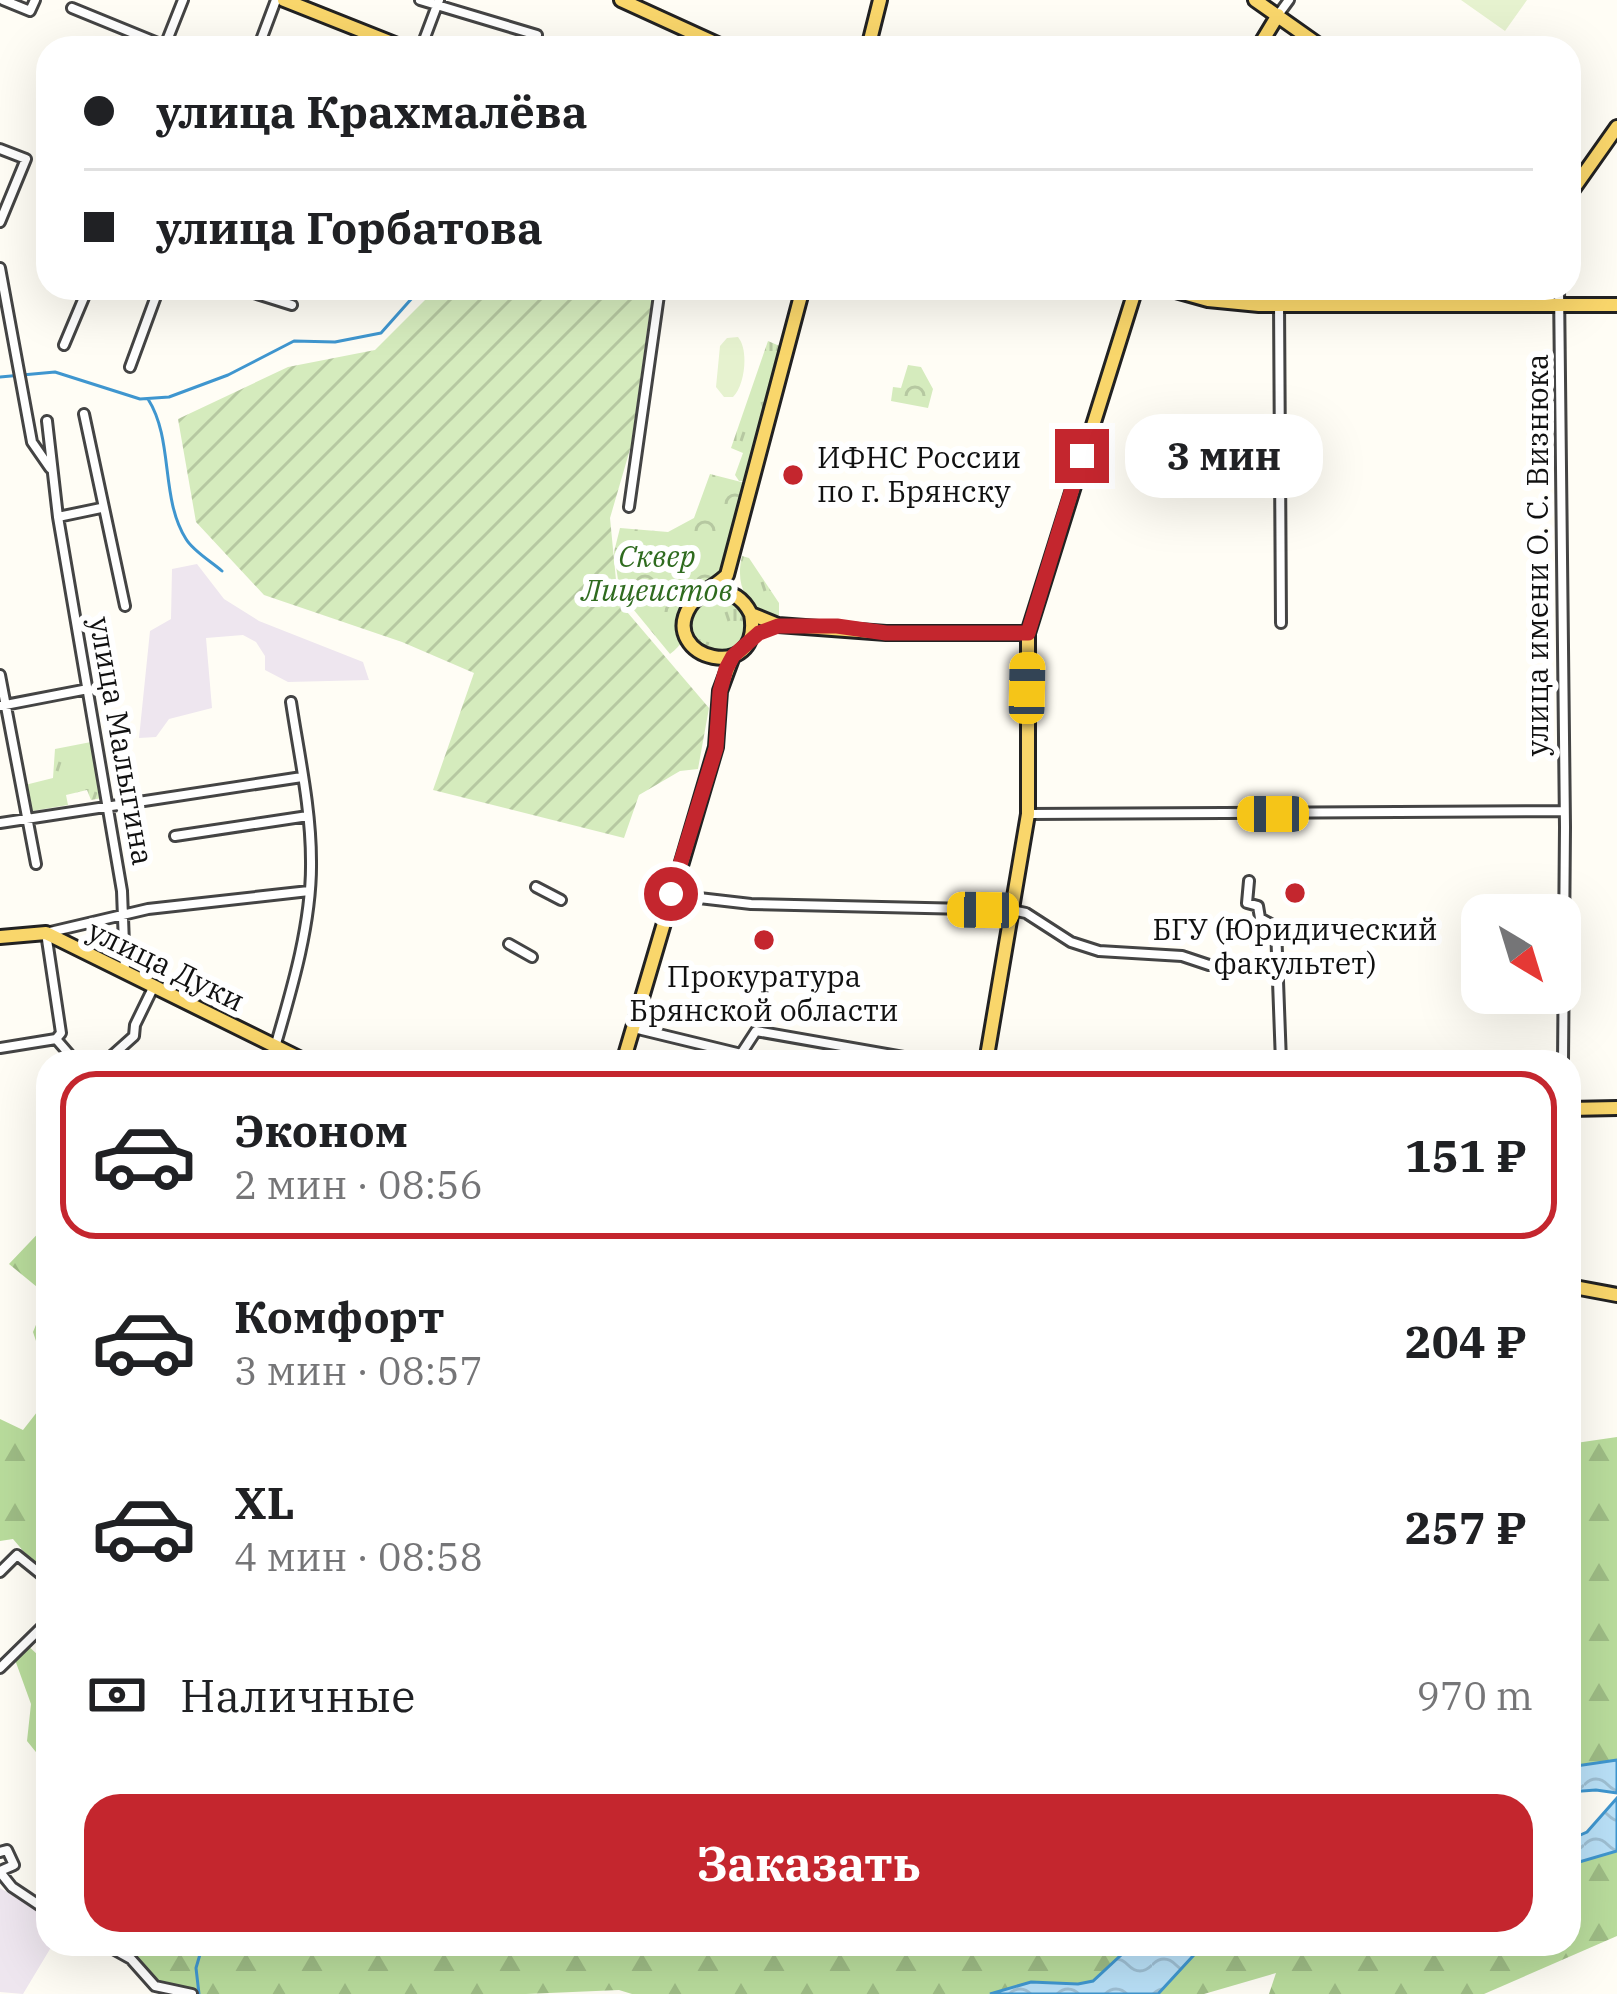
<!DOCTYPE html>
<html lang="ru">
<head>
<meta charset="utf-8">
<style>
	:root { --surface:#fff; --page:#f2f2f2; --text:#202124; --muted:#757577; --line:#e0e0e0; --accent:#c4262e }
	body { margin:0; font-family:"IBM Plex Serif",serif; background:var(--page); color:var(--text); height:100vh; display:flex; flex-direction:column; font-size:45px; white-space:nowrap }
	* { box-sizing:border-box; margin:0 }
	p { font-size:39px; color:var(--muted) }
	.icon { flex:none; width:66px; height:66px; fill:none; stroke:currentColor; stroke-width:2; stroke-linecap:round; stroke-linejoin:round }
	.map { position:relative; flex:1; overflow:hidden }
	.panel { position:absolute; left:36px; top:1050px; width:1545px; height:906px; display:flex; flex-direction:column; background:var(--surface); border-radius:36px; box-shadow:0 12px 48px #0002 }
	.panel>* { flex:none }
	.guide { position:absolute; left:36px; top:36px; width:1545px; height:264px; border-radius:36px; box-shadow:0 12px 48px #0002; display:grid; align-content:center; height:264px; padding:0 48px; background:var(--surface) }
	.needle { width:78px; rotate:142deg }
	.fabs { position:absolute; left:1461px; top:894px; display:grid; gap:24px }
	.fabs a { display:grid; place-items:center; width:120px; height:120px; border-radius:24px; background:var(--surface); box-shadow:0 12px 48px #0002; font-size:60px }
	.end { position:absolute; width:54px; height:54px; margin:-27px; border:15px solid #c4262e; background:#fff; box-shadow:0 0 0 6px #fff }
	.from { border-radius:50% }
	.bubble { position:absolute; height:84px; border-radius:36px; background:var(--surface); box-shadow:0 12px 48px #0002; font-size:39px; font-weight:700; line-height:84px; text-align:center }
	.car { position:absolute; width:36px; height:72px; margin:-36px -18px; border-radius:15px; box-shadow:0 0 9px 3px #0007; background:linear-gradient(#f5c518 24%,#345 0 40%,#f5c518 0 76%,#345 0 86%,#f5c518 0) }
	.guide b { display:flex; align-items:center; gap:42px; height:114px; font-size:45px }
	.guide b+b { border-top:3px solid var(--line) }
	.guide i { width:30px; height:30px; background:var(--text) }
	ul { padding:21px 0 0; list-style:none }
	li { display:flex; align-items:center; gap:36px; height:168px; margin:0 24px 18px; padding:0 24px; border:6px solid transparent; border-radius:36px }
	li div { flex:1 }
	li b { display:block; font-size:45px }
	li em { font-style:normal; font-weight:700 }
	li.active { border-color:var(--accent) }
	li>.icon { width:108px; height:108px; stroke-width:1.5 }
	.pay { display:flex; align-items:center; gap:30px; height:132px; padding:0 48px; font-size:45px }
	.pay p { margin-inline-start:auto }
	.button { display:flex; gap:24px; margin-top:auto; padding:24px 48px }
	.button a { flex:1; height:138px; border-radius:36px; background:var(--accent); color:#fff; font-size:48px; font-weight:700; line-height:138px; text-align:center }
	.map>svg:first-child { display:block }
	.industrial { fill:#eee6ef }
	.grass { fill:url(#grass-tufts) }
	.forest { fill:url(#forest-firs) }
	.park { fill:url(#park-crowns) }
	.garden { fill:url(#garden-furrows) }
	.pitch { fill:#e6f2cf }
	.water { fill:url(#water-waves); stroke:#3f96cf; stroke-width:3 }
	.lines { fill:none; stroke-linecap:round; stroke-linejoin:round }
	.stream { stroke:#3f96cf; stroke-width:3 }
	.minor-casing { stroke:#444; stroke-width:14 }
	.major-casing { stroke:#222; stroke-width:18 }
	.minor { stroke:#fff; stroke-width:8 }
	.major { stroke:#f9d66b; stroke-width:12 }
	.route { stroke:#c4262e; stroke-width:15 }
	.poi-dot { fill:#c4262e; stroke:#fff; stroke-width:4.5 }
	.labels { text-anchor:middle; stroke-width:12; stroke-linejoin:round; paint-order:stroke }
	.poi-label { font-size:30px; fill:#111; stroke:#fff }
	.street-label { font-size:30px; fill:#111; stroke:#fff }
	.park-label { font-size:30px; font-style:italic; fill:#2f6b1f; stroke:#fff }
</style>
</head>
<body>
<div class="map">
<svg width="1617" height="1994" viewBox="0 0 1617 1994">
	<defs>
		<pattern id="grass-tufts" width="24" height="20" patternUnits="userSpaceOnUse" patternTransform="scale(3)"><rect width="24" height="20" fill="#d5ebbd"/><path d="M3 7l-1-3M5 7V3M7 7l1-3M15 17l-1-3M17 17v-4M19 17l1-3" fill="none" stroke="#b6c8a1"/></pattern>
		<pattern id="forest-firs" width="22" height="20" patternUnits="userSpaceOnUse" patternTransform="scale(3)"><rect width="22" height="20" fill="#b9dc9c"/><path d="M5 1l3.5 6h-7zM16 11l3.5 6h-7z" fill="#9ebc85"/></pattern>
		<pattern id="park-crowns" width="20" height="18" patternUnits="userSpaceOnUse" patternTransform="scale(3)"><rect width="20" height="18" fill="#d5ebbd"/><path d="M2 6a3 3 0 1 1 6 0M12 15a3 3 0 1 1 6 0" fill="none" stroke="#b6c8a1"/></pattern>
		<pattern id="garden-furrows" width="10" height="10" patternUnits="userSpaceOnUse" patternTransform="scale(3)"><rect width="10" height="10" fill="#d5ebbd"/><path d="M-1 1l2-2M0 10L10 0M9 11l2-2" fill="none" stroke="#b6c8a1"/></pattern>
		<pattern id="water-waves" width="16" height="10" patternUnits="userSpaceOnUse" patternTransform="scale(3)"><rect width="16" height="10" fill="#b9e0f7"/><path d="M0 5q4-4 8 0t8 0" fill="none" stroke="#9ebfd3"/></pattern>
	</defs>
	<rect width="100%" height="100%" fill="#fffdf5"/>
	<path class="industrial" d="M197,564L224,599L259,621L363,662L369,680L288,682L265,670V656L256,642L243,635L206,638L212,708L169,719L156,737L139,738L150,631L171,619L172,569Z
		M0,1888L48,1916V1944H53L23,1994L0,1992Z"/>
	<path class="grass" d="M768,341L782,347L746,481H739L735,475L743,453L731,448Z
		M742,556L749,558L779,603V615L773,618C746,605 735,586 742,556Z
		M689 624a29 29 0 1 1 58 0a29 29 0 1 1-58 0Z
		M91,742L102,798L91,800L87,790L66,795L68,805L32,811L25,785L53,778L55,749Z"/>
	<path class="forest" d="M48,1223V1343L37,1344L33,1332L48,1296L9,1264Z
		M48,1398V1580L13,1539L0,1541V1419L23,1430Z
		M1617,1437V1760L1569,1767V1444Z
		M27,1645L48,1664V1767L27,1741L31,1704L14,1657Z
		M1617,1851V1936L1484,1994H1269L1276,1973L1204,1994H1158L1204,1944H1569V1865Z
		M115,1944H1133L1093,1981L1078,1984L1031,1982L990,1994H632L619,1990L526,1994H176C150,1981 139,1959 115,1944Z"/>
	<path class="park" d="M908,365L921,367L933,389L928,408L891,401L893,387L901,388Z
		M710,474L749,484L729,545L732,550C722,582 708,575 698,595C687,620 694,636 670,654L615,587L618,580L614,552L620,528L668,532L694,518Z"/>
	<path class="garden" d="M437,288H653L631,446L610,518L616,580L610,592L709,708L698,769L680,771L639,795L624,838L433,790L474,673L402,642L264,595L196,522L178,419L288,367L375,350Z"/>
	<path class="pitch" d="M1461,0H1527L1505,31Z
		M738,337C749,350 745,385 733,397H724L716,387L720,346L727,338Z"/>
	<path class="water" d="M1617,1760V1793L1596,1790L1569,1792V1767Z
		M1617,1798V1851L1569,1865V1840L1587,1832Z
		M1133,1944H1204L1158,1994H990L1031,1982L1078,1984L1093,1981Z"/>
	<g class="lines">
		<path class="stream" d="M0,377L55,372L140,399L169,397L228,375L294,341L335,342L381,333L421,288
			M148,399C174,440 160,498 186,539C193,551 212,562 222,571
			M199,1994L196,1968L203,1944"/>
		<defs>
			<path id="minor" d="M3,0L30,11L35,0
				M420,0L537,35
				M72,8L165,46
				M1278,15L1289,0
				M164,48L183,0
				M258,48L276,0
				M421,48L439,0
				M0,149L26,159L0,222
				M0,268L32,442L50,468
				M238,288L292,305
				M1559,288L1565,827L1563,1062
				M1279,302L1281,623
				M64,345L88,288
				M130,367L159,288
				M84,414L125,606
				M47,421L58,517L122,891L125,971
				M629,507L660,288
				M58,517L101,508
				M0,675L36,864
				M0,706L88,689
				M1028,814L1563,811
				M0,823L302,777
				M175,836L308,816
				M1249,881L1247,903L1258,906L1260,918L1276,927L1281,1062
				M536,887L561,900
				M673,895L751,904L1012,910L1026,913L1071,942L1099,951L1182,956L1209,965L1278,964
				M509,944L532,957
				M634,1028L741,1054L756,1031L932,1062
				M56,1039L76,1062
				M275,1047C292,989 312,922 311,861C311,808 299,755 291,702
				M0,1048L56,1039L61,1033L46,933L148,909L309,891
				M105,1062L134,1036L135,1025L153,988
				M0,1572L17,1555L48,1580
				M0,1668L48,1621
				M0,1852L7,1850L14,1865L0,1871
				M0,1872L12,1887L48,1911
				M104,1944L131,1959L155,1986L192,1994"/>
			<path id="major" d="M284,0L405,48
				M621,0L726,48
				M1255,0L1323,48
				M868,48L880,0
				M1258,48L1278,15
				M1569,195L1617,127
				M1165,288L1208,300L1259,305H1617
				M708,592C728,589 742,596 751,614C764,686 657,659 690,606C698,594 716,586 727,575L803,288
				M751,614L778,625L886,633H1028
				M0,937L46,933L307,1062
				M623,1062L716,747L720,691L733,656
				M986,1062L1028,814V633L1136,288
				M1569,1109L1617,1108
				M1569,1286L1617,1295"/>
		</defs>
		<use href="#minor" class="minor-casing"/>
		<use href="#major" class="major-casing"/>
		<use href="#minor" class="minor"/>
		<use href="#major" class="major"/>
	</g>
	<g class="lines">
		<path class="route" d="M671,894L716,748L720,691L726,669L733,656L759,633L778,626H837L886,633H1028L1082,456"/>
	</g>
	<g class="poi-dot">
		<circle cx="793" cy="475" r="12"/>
		<circle cx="1295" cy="893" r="12"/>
		<circle cx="764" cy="940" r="12"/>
	</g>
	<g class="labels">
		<g class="poi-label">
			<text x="817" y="468" text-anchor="start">ИФНС России<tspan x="817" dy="34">по г. Брянску</tspan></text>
			<text x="1295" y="940">БГУ (Юридический<tspan x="1295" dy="34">факультет)</tspan></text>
			<text x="764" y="987">Прокуратура<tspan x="764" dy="34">Брянской области</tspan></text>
		</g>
		<g class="street-label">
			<text transform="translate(1538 555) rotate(-90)" y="10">улица имени О. С. Визнюка</text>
			<text transform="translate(121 741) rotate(80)" y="10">улица Малыгина</text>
			<text transform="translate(166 966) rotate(26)" y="10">улица Дуки</text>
		</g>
		<g class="park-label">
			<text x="657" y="567">Сквер<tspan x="657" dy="34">Лицеистов</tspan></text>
		</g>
	</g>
</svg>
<div class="fabs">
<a><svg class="needle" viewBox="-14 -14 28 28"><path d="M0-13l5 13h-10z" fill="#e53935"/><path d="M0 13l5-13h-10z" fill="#757577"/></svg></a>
</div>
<i class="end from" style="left:671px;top:894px"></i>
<i class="end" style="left:1082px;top:456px"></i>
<div class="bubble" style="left:1125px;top:414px;width:198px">3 мин</div>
<i class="car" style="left:1027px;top:688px;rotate:1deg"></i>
<i class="car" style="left:1273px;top:814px;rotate:270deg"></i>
<i class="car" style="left:983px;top:910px;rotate:271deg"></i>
<div class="guide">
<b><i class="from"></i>улица Крахмалёва</b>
<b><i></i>улица Горбатова</b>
</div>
<section class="panel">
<ul>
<li class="active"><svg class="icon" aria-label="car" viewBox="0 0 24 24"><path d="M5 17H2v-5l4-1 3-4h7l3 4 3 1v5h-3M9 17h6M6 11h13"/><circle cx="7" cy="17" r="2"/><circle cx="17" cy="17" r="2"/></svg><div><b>Эконом</b><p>2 мин · 08:56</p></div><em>151 ₽</em></li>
<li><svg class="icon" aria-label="car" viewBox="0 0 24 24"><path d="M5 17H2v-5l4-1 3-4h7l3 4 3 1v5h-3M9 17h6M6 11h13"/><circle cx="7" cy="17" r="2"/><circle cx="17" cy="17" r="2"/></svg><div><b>Комфорт</b><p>3 мин · 08:57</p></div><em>204 ₽</em></li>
<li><svg class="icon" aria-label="car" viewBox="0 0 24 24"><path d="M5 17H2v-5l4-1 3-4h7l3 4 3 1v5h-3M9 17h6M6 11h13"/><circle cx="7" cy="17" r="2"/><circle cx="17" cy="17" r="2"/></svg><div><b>XL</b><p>4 мин · 08:58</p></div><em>257 ₽</em></li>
</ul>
<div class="pay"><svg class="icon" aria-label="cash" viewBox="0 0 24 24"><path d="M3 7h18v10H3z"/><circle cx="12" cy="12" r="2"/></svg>Наличные<p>970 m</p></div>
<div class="button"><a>Заказать</a></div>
</section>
</div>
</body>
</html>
